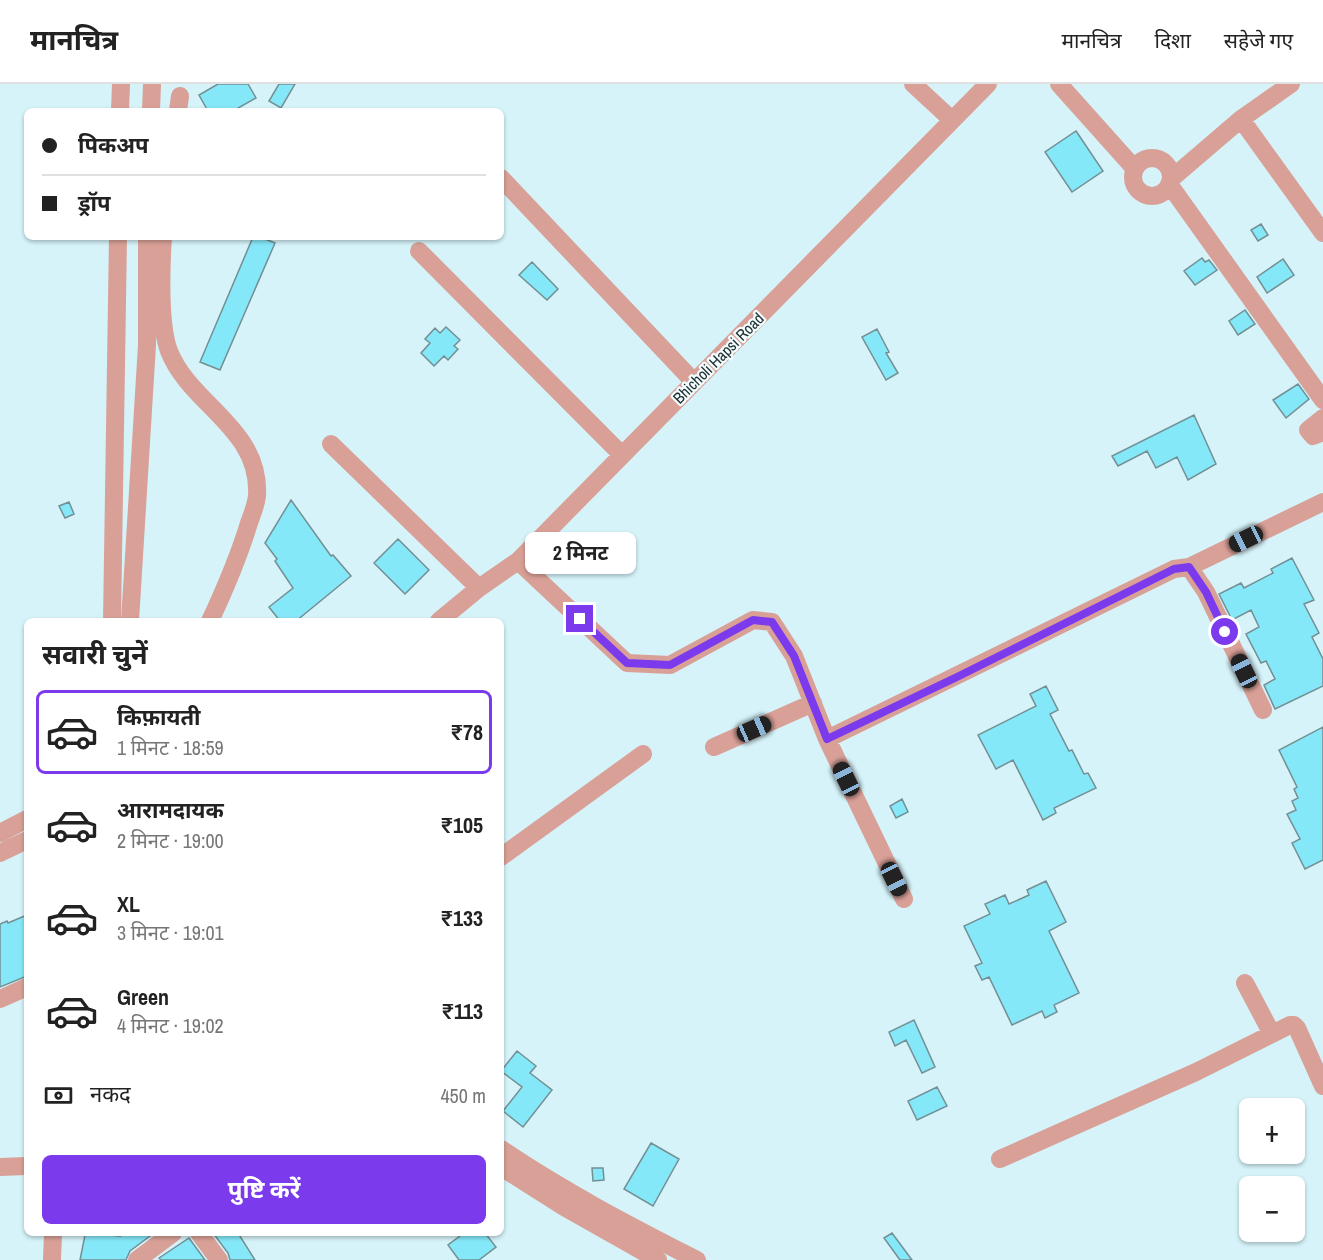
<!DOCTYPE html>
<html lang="hi">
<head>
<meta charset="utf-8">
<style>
	:root { --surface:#fff; --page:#f6f6f6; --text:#222; --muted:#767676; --line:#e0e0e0; --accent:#7c3aed }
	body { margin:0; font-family:"Archivo Narrow","Noto Sans Devanagari",sans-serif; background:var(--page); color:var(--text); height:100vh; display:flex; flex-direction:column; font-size:22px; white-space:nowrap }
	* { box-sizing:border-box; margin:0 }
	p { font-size:20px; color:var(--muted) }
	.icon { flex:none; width:33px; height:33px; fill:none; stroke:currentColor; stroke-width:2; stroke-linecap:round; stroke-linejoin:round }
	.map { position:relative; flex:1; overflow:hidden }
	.side { position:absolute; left:24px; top:534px; width:480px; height:618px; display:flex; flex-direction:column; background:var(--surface); border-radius:9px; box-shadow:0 2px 4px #0004 }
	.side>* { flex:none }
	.top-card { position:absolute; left:24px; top:24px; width:480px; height:132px; border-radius:9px; box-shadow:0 2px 4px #0004; display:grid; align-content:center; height:132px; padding:0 18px; background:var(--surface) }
	.controls { position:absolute; left:1239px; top:1014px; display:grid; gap:12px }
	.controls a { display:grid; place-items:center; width:66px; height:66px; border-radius:9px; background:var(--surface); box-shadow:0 2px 4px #0004; font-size:30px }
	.end { position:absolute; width:27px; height:27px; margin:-14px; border:8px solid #7c3aed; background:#fff; box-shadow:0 0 0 3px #fff }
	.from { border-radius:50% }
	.bubble { position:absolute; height:42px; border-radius:9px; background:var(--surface); box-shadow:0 2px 4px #0004; font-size:20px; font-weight:700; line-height:42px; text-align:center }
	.car { position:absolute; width:18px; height:36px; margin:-18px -9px; border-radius:8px; box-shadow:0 0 4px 2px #0007; background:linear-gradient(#222 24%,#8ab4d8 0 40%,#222 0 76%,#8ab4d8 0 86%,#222 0) }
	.top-card b { display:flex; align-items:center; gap:21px; height:57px; font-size:22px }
	.top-card b+b { border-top:2px solid var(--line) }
	.top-card i { width:15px; height:15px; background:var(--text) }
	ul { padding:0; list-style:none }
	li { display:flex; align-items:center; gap:18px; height:84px; margin:0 12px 9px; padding:0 6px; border:3px solid transparent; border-radius:9px }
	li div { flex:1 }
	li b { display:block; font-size:22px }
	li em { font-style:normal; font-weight:700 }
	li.active { border-color:var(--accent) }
	li>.icon { width:54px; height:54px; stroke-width:1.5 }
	h2 { padding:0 18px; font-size:27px; line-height:72px }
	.pay { display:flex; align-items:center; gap:15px; height:66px; padding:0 18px; font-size:22px }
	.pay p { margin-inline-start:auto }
	.button { display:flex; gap:12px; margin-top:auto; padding:12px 18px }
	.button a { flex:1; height:69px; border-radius:9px; background:var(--accent); color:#fff; font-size:24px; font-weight:700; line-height:69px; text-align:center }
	header { display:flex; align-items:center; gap:36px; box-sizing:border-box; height:84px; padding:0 30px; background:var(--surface); border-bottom:2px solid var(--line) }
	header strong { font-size:28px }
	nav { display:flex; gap:33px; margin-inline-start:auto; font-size:21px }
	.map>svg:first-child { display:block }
	.building { fill:#85e8f8; stroke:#738f94; stroke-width:1.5 }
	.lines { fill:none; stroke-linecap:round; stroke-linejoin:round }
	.minor { stroke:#d9a097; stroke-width:18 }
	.route { stroke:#7c3aed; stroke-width:8 }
	.labels { text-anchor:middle; stroke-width:4.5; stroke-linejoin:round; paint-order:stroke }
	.street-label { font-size:16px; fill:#232f31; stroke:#f1fdff }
</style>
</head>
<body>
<header>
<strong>मानचित्र</strong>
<nav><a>मानचित्र</a><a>दिशा</a><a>सहेजे गए</a></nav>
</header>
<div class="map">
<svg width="1323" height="1176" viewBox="0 0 1323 1176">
	<rect width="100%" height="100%" fill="#d5f3f9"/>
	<path class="building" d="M218,0H248L256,14L233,27H208L199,11Z
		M279,0H295L281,24L269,17Z
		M1076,47L1103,87L1072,108L1045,68Z
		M1261,140L1268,151L1258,157L1251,146Z
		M253,153H260L275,159L220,286L200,278Z
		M1202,174L1205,178L1209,176L1217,186L1195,201L1184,187Z
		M1283,175L1294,191L1267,209L1257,193Z
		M532,178L558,205L547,216L519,191Z
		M1245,226L1255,240L1238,251L1229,237Z
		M446,243L460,256L454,262L458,265L448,276L444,272L434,282L421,269L430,259L425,255L435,244L440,249Z
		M877,245L889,268L886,269L898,289L886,296L862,253Z
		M1298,300L1309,315L1286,334L1273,316Z
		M1194,331L1216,380L1188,396L1177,373L1156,384L1147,367L1118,382L1112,372Z
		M291,416L331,472L333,471L351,492L296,537H280L269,523L293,504L275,477L277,475L265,459Z
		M69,418L74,430L65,434L59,422Z
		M398,455L429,486L405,510L374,479Z
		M1292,474L1314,516L1304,520L1319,549L1312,553L1323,575V602L1275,625L1264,601L1275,595L1266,577L1261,579L1246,550L1259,543L1251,526L1232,536L1219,510L1241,499L1244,504L1273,489L1271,485Z
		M1046,602L1058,626L1050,630L1069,667L1072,666L1084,690L1088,689L1096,704L1054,724L1056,729L1043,736L1013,676L996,685L978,651L1036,622L1030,610Z
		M1323,643V776L1305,785L1292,759L1300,755L1287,730L1296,726L1292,717L1298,714L1294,705L1297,703L1279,666Z
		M902,715L908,728L896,734L890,722Z
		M1046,797L1066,838L1049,847L1079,909L1054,921L1057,928L1045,934L1042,927L1012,941L989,893L982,896L975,882L982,879L964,842L990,830L985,820L1005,811L1009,820L1029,811L1027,806Z
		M27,831V892L0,903V840L7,837L8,839Z
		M914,936L935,983L922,989L906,956L895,962L889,948Z
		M517,967L536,982L530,989L552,1006L523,1043L503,1027L522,1003L501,987Z
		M937,1003L947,1022L917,1036L908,1017Z
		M651,1059L679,1075L653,1122L624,1105Z
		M592,1084H603L604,1096L593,1097Z
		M91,1149L120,1152L118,1149H154L130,1167L126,1176H80L85,1151Z
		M213,1149H238L255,1176H230L228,1169Z
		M464,1149H485L496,1163L479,1176H459L448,1161Z
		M892,1149L912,1176H900L884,1154Z
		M189,1154L205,1176H161L159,1174Z"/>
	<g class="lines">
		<path class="minor" d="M913,0L952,36
			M1059,0L1135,85
			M120,27L121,0
			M151,27L152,0
			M178,27L180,12
			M1241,35L1323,149
			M1133 93a19 19 0 1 1 38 0a19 19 0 1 1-38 0Z
			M501,94L694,298
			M1171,95L1241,35L1291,0
			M1169,100L1323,316
			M163,153C161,182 159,241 169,267C190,321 261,344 257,412C256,421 252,431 249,439C239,472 225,505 210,537
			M419,167L622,371
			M1323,334L1308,346L1313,352L1323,348
			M331,360L479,504
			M518,477L627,579L670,581L753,536L772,538L794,572L827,655L904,815
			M1189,483L1323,418
			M112,537L118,153
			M130,537L147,261V153
			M439,537L479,504L518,477L988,0
			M827,655L1174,485L1189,483L1206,508L1263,626
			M714,663L813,619
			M0,749L27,735
			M0,769L27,756
			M501,773L643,670
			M1245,899L1272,950
			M0,915L27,903
			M501,1065C563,1107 630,1142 697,1176
			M1000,1075L1196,988L1290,941H1294L1297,944L1323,1002
			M0,1083L27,1082
			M501,1083L564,1123L658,1176
			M199,1149L219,1176
			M52,1176L53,1149
			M137,1176L173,1149"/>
	</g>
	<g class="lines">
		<path class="route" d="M580,535L627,579L670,581L753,536L772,538L794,572L827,655L957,593L1174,485L1189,483L1206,508L1225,548"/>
	</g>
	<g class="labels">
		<g class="street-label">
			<text transform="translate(718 274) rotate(-45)" y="6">Bhicholi Hapsi Road</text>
		</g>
	</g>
</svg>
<div class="controls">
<a>+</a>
<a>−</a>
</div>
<i class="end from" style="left:1225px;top:548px"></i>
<i class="end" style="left:580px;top:535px"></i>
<div class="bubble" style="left:525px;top:448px;width:111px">2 मिनट</div>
<i class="car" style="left:1246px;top:455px;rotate:244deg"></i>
<i class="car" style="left:1244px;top:587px;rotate:334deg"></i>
<i class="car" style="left:754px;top:645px;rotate:66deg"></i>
<i class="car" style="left:846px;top:695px;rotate:334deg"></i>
<i class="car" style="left:894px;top:795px;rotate:154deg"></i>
<div class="top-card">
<b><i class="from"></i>पिकअप</b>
<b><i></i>ड्रॉप</b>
</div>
<section class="side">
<h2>सवारी चुनें</h2>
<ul>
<li class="active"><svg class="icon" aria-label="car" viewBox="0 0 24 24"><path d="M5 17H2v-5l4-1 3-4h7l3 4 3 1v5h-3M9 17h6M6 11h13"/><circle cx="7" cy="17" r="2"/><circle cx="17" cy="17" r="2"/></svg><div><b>किफ़ायती</b><p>1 मिनट · 18:59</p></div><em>₹78</em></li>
<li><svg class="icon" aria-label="car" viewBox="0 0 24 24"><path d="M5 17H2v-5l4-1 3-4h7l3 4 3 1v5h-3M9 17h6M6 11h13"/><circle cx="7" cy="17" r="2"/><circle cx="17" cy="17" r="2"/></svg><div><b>आरामदायक</b><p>2 मिनट · 19:00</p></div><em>₹105</em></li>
<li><svg class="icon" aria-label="car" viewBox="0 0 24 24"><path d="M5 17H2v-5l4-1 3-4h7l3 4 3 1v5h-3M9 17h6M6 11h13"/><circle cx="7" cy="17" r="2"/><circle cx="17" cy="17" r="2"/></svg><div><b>XL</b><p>3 मिनट · 19:01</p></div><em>₹133</em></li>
<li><svg class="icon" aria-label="car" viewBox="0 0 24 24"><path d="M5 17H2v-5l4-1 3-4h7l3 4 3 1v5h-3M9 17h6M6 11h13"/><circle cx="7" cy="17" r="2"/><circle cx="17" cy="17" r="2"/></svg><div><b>Green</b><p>4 मिनट · 19:02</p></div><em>₹113</em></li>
</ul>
<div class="pay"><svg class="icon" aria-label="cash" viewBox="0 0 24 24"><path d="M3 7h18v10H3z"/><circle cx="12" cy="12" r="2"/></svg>नकद<p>450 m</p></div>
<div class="button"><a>पुष्टि करें</a></div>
</section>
</div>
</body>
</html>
